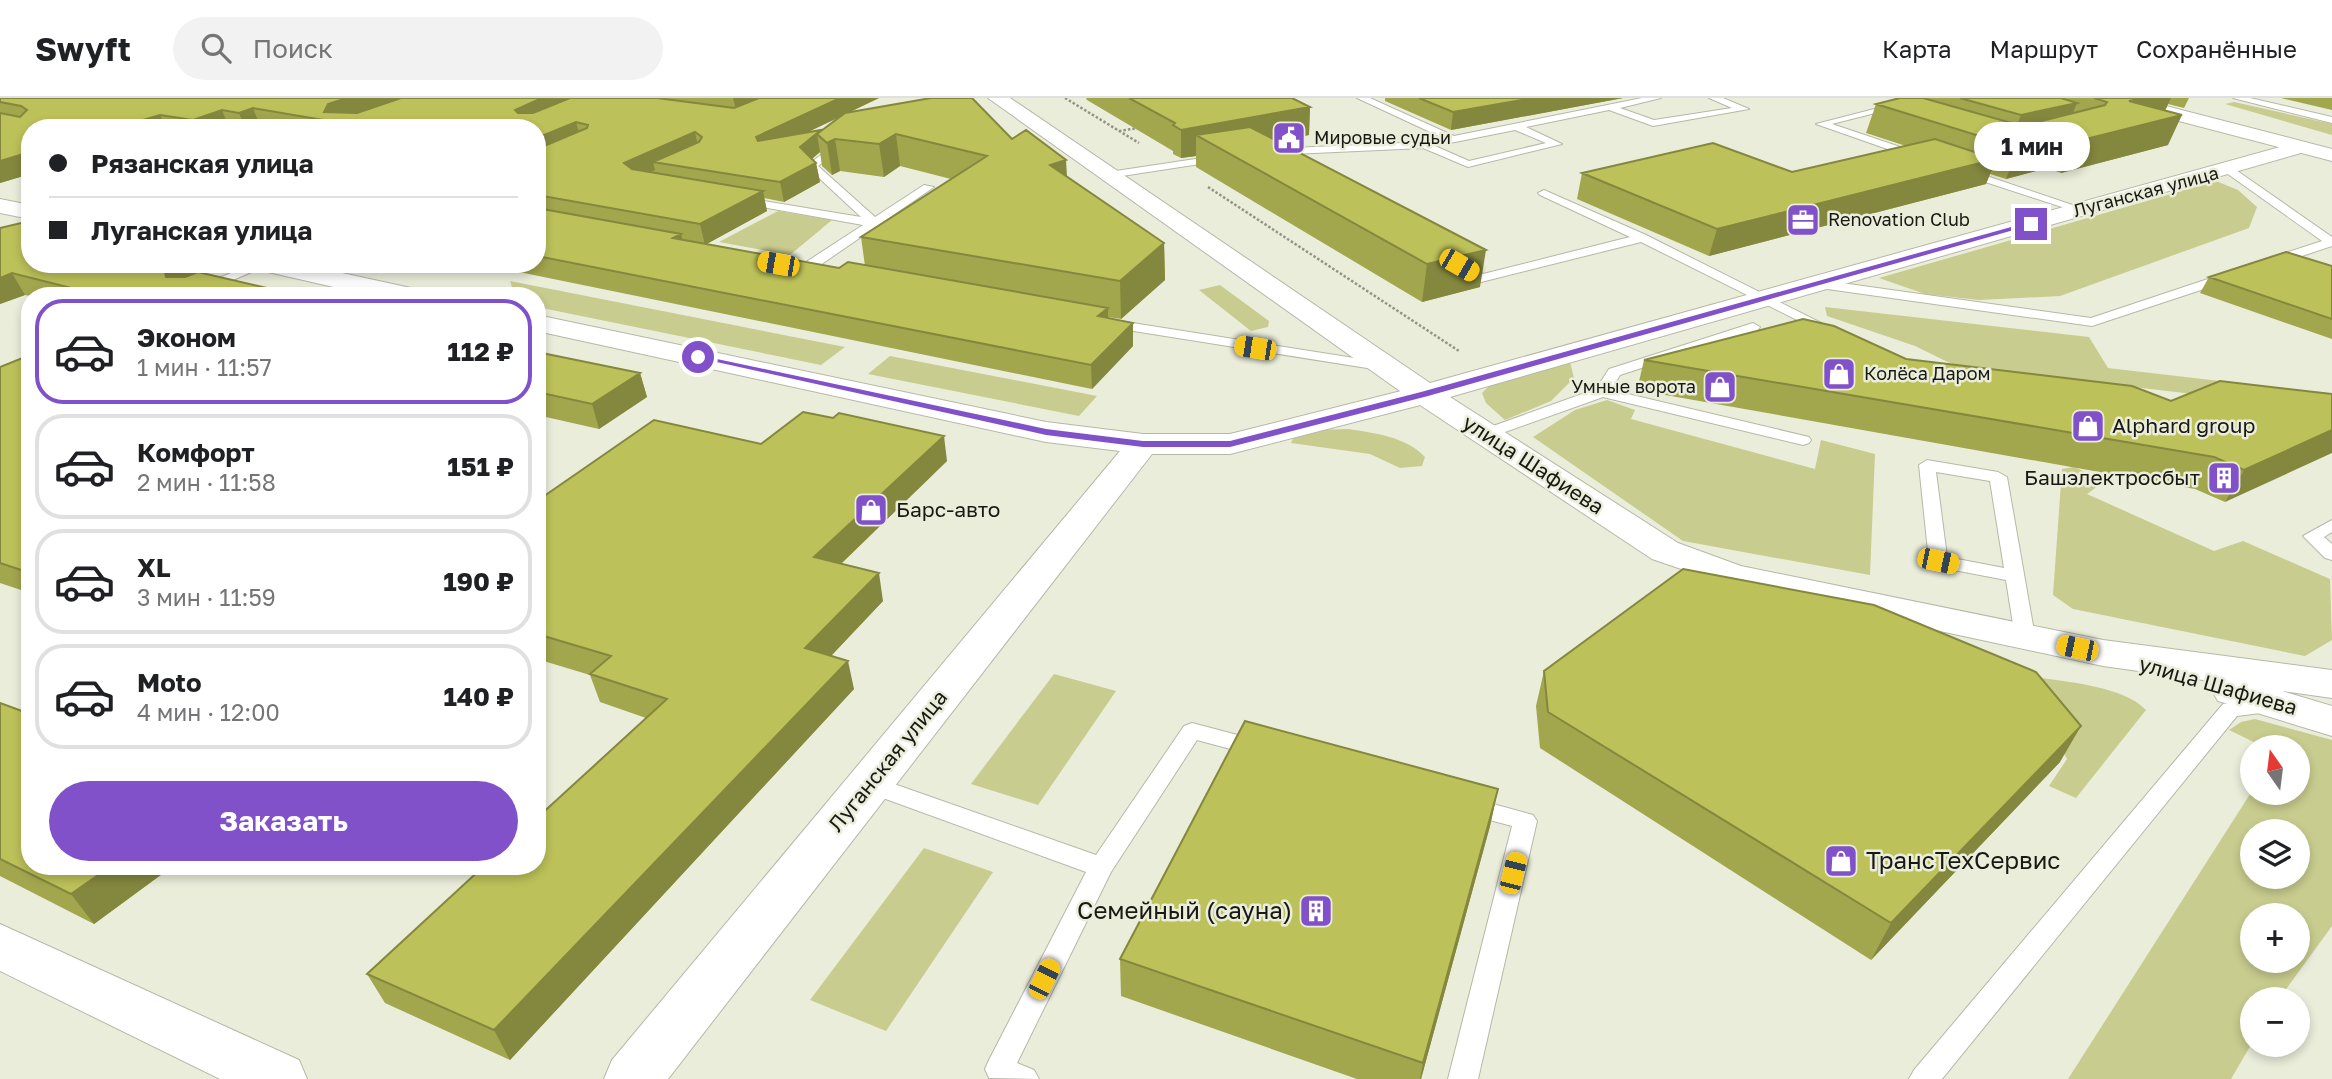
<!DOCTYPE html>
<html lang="ru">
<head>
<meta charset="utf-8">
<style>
	:root { --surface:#fff; --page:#f2f2f2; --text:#202124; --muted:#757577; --line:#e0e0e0; --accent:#8151ca }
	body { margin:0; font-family:"Golos Text",sans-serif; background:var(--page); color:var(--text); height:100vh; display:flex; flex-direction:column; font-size:26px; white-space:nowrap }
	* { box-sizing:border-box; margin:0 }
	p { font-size:23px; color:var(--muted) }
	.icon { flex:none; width:38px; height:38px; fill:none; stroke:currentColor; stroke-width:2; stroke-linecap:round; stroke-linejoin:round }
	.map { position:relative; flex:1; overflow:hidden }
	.sheet { position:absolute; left:21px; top:189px; width:525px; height:588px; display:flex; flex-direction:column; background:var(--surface); border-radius:28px; box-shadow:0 4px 10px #0003 }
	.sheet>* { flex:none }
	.top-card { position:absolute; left:21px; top:21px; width:525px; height:154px; border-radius:28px; box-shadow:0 4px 10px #0003; display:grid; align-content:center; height:154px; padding:0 28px; background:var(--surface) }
	.needle { width:46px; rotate:346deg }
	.fabs { position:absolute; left:2240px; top:637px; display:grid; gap:14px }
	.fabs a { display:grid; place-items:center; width:70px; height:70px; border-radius:50%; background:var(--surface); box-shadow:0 4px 10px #0003; font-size:35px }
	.end { position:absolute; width:32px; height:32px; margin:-16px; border:9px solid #8151ca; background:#fff; box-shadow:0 0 0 4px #fff }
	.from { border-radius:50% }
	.bubble { position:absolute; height:49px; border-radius:24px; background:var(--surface); box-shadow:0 4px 10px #0003; font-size:23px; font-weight:700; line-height:49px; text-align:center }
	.car { position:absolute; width:21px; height:42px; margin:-21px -10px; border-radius:9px; box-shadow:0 0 5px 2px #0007; background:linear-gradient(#f5c518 24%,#345 0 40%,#f5c518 0 76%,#345 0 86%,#f5c518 0) }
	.top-card b { display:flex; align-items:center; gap:24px; height:66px; font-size:26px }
	.top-card b+b { border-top:2px solid var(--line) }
	.top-card i { width:18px; height:18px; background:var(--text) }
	ul { padding:12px 0 0; list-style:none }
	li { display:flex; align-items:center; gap:21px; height:105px; margin:0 14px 10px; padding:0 14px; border:4px solid var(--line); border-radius:28px }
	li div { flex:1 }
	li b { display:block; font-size:26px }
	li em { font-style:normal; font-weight:700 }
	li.on { border-color:var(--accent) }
	li>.icon { width:63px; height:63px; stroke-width:1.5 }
	.button { display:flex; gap:14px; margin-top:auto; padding:14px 28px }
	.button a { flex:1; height:80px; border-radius:42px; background:var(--accent); color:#fff; font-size:28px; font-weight:700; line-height:80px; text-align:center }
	header { display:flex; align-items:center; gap:42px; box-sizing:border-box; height:98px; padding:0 35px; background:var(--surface); border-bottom:2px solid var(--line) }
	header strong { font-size:33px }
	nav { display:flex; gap:38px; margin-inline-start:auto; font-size:24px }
	.search { width:490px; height:63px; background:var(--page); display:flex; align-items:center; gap:18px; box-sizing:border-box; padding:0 24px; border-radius:38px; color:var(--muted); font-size:26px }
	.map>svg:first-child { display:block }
	.green { fill:#c8cc8e; fill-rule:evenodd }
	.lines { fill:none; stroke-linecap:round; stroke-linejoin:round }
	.service-casing { stroke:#b6b8a7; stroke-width:2 }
	.minor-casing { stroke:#b6b8a7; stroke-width:2 }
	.tertiary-casing { stroke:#b6b8a7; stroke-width:2 }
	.secondary-casing { stroke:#b6b8a7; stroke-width:2 }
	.path { stroke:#929386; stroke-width:2.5; stroke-dasharray:2.5 2; stroke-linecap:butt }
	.service { fill:#fff; fill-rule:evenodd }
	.minor { fill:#fff; fill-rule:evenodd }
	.tertiary { fill:#fff; fill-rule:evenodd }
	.secondary { fill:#fff; fill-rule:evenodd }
	.wall { fill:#a2a64d; fill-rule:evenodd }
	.shaded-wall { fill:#84873e }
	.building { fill:#bcc159; stroke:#84873e; stroke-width:2 }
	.route { fill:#8151ca }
	.labels { text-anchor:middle; stroke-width:5; stroke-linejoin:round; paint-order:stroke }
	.far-poi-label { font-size:18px; fill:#191913; stroke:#ebeddb; text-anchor:start }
	.far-street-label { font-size:18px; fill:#191913; stroke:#ebeddb }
	.poi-label { font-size:21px; fill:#191913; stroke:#ebeddb; text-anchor:start }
	.street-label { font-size:21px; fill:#191913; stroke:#ebeddb }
	.near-poi-label { font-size:24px; fill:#191913; stroke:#ebeddb; text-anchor:start }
</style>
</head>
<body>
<header>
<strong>Swyft</strong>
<div class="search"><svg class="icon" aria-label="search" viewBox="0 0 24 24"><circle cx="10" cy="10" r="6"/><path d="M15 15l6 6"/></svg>Поиск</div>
<nav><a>Карта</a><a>Маршрут</a><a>Сохранённые</a></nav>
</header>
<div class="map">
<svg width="2332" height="981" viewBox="0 0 2332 981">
	<rect width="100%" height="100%" fill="#ebeddb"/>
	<path class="green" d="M2234,4L2332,26V37L2225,6Z
		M2216,83L2238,92L2257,109L2249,130L2060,198L1979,202L1925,196L1879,180Z
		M778,113L832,122L790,157L719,144Z
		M510,183L845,249L821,267L537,209V198H515Z
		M1220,187L1269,223L1268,229L1251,233L1199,192Z
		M1825,209L2089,239L2108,270L2280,290L2295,308L1956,268L1915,248L1827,218Z
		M890,258L1097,298L1079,318L868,276Z
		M1570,264L1574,280L1551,303L1505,322L1486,305L1482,295L1489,288Z
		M1607,302L1635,312L1631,321L1815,371L1821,342L1875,356L1870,477L1683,443L1533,339L1575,312Z
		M1348,331C1374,335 1407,339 1425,359L1422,368L1400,370L1370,356L1291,345L1295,337L1314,332Z
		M2074,369L2105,383L2087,396L2214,453L2243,443L2330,481L2332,542L2305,558L2073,511L2053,497L2062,371Z
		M1054,576L1116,593L1038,707L971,686Z
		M2023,577C2059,584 2121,586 2146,612L2076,700L2049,688L2067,661Z
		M2255,621L2332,642V828L2279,901H2252V945L2231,981H2068L2252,693L2298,695V649H2264L2229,632L2241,624ZM2252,733H2298V779H2252ZM2252,817H2298V863H2252Z
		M924,750L993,774L886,933L810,902Z"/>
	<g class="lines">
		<defs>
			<path id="service" d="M1357,0H1370L1454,38L1642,0H1661L1620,10L1654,22L1732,10L1709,0H1723L1749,11L1653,28L1609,12L1526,29L1562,46L1468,69L1423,50L1270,57L1265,54L1270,51L1424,44L1443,40ZM1515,32L1546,45L1469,63L1435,48Z
				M1917,0H1934L1832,26L1924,57V61H1916L1816,26Z
				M2233,0H2250L2332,19V25Z
				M840,43L844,44V48L818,68L875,119L924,87L934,89L810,174H800V168L863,127L739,105L733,102L739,99L861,119L806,68Z
				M1222,57L1226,58V62L1109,80L1104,77L1109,74Z
				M2225,70H2233L2332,139V148L2275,167H2267V161L2322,143L2225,74Z
				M1961,72H1969L2087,112L2077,114L1961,76Z
				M1544,92L1646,137L1839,234L1837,237H1827L1641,144L1481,184L1455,171V165L1460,164L1483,176L1630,139L1540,97L1538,95Z
				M252,166H270L196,198H177Z
				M2229,174L2235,178L2234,181L2092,228L1813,189L1806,185L1813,181L2091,220Z
				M1107,221L1386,265L1393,269L1386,273L1102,228L1100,225Z
				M1753,225L1760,229L1758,232L1620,277L1611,292L1809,339L1811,342L1809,345L1803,347L1603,299L1491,339H1479L1477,336L1479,333L1596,291L1609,271Z
				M1927,362L1998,374L2007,379L2035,539L2032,544H2018L2015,539L2006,482L1938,469L1929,463L1919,367ZM1936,374L1990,383L2004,470L1947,459Z
				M2332,422V434L2324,439L2332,446V462L2325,460L2303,438Z
				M2268,601L2276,603L2279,608L2276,613L2237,618L1942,981H1909L1914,972L2223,606Z
				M1192,625L1268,645L1271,651L1268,657L1260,659L1197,642L1111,774L1017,965L1034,972L1039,981L989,980L985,971L989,962L1086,774L861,692L857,686L861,680L869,678L877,680L1096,757L1184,628Z
				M1468,699L1533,717L1537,723L1478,981H1448L1512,728L1460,714L1456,708L1460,702Z"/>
			<path id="minor" d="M0,101L30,107V121L0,115Z
				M251,166H301L420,192L424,198H373L255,171Z
				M537,217L1046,324L1143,336H1230L1425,287L1436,289L1440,296L1436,303L1230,356H1152L668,981H604L612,962L1120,353L1046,344L537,233Z
				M0,826L299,962L307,981H220L0,873Z"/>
			<path id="tertiary" d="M988,0H1010L1430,285L2294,45H2308L2311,49L2308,53L1450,299L1678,445L1741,468L2103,542L2332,572V600L2282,593L2332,608V638L2218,603L2212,593L2217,584L2103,568L1731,488L1652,461L1414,303Z"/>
			<path id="secondary" d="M2104,0H2135L2332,51V63L2106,4Z"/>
		</defs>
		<use href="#service" class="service-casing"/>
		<use href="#minor" class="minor-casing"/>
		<use href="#tertiary" class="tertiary-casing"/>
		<use href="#secondary" class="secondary-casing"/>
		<path class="path" d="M1065,0L1139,45
			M1119,33L1138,30
			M1208,89L1459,253"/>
		<use href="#service" class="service"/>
		<use href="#minor" class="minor"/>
		<use href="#tertiary" class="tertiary"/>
		<use href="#secondary" class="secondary"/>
	</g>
	<path class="wall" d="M0,0H879L850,14L1012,41L1164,145L1165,182L1121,221L1108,219V220L1133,248L1092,291L480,166H537V30H270L260,28L255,30H30V76L0,85ZM840,19L821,33L808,34ZM820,54L822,68L832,77L840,73L884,79L900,68L951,81L861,139L865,168L839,170L706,146L767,113L764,100L784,104L820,84L816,65L812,61Z
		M1086,0H1292L1310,9L1309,37L1276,43L1480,189L1422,204L1196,69V58L1181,60L1173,56V53L1087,2Z
		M1385,0H1623L1451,32L1385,3Z
		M1900,0H2189L2184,10L2168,6L2165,13L2168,47L2061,75L2047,70L2006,81L1990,76L1986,86L1709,158L1577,101L1582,75L1792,74L1906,48L1866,35L1876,6Z
		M2281,0H2332V12Z
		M0,130L30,166H191L195,175L298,198H30L25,197L0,206Z
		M2332,168V241L2200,195L2209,179Z
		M537,254L640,275L647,299L599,331L537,317Z
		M30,257V495L0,485V269Z
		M1906,261L2171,303L2332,296L2225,404L2195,391L1637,292L1644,262Z
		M761,346L947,363L841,466L883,503L831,558L854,591L510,962L385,905L367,876L646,620L600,604L590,577L537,561V403Z
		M1544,573L2060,664L1871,862L1540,650L1536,608Z
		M0,605L30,768H173L94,826L0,778Z
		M1498,691L1490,728L1421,981H1357L1121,898L1120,861Z"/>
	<path class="shaded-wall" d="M347,0H404L335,24L324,14L328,6Z
		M542,0H574L520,29L515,12Z
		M733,0H779L737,16Z
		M840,0H879L760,57L756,39Z
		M1533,0H1623L1451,32L1453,14Z
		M2143,0H2171L2161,21L2129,3Z
		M2077,5L2065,34L2009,47L2021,17Z
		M1310,9L1309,37L1224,53L1196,37V58L1181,60V32Z
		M253,10L260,28L255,30H245L239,15Z
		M222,12L229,30H196L193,22Z
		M160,17L166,30H115Z
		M2182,17L2168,47L2061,75L2074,44Z
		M576,24L581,42L537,61V40Z
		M821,32L817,36L820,54L803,68L800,49Z
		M695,34L699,53L653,64L655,72L629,84L624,65Z
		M896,36L900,68L884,79L879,46Z
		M2060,40L2047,70L2006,81L2018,50Z
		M835,41L840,73L832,77L827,45Z
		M30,54V76L0,85V63Z
		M1996,61L1986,86L1709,158L1717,131Z
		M1066,62L1068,95L1050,67Z
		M816,65L820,84L784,104L780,84Z
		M763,93L767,113L705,147L700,126Z
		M681,136L686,157L673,140Z
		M1164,145L1165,182L1121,221L1120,183Z
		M1486,152L1480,189L1422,204L1427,166Z
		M183,166H191L200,185L166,179L165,174Z
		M12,175L25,197L0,206V180Z
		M1108,210V232L1098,218Z
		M1133,225V248L1092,291L1091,267Z
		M640,275L647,299L599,331L592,306Z
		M2332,332V355L2225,404L2244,372Z
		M944,338L947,363L820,486L814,459Z
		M879,475L883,503L812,578L805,550Z
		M848,563L854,591L510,962L494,932Z
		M2081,628L2060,664L1871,862L1891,825Z
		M1498,691L1490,728L1421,981H1420L1423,965Z
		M111,768H173L94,826L71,796Z"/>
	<path class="building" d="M0,0H347L328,6L324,14L357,15L401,0H542L515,12L518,15H533L570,0H657L734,10L759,0H840L756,39L758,43L821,32L800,49L816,65L780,84L653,64L699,44L702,39L695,34L624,65L632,71L763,93L700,126L537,97V51L587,30L588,27L576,24L537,40V30H370L253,10L239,15L222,12L193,22L160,17L115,30H30V54L0,63V15L20,19L27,12L21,8L0,4Z
		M931,0H972L1012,41L1026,32L1066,62L1050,67L1164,145L1120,183L861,139L987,58L896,36L879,46L835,41L827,45L817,36L845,15Z
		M1129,0H1292L1310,9L1181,32L1173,27L1175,25Z
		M1419,0H1533L1453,14Z
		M1900,0H1923L2022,28L2105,7L2107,4L2094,0H2143L2129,3L2182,17L2074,44L2060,40L2018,50L1876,6Z
		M1960,0H2061L2077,5L2021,17Z
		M1250,29L1486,152L1427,166L1196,37Z
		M1935,41L1996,61L1717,131L1582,75L1713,45L1792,74Z
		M537,110L681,136L673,140L839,170L848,164L1108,210L1098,218L1133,225L1091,267L537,158Z
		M21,125L30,127V166H183L165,174L166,179H185L198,174L297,197L103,198L12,175L0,180V130Z
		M2286,154L2332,168V221L2209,179Z
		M1803,221L1834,228L1906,261L2132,288L2171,303L2220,283L2332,296V332L2244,372L2214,359L1644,262Z
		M537,254L640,275L592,306L537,294Z
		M30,257V475L0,465V269Z
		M803,314L833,320L839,315L944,338L814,459L879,475L805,550L848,563L494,932L367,876L484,768H537V720L667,601L590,576L611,558L537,536V403L654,322L761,346Z
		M1683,471L1874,507L2036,574L2081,628L1891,825L1548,614L1544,573Z
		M0,605L30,616V768H111L71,796L0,761Z
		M1245,623L1498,691L1423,965L1120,861Z"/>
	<path class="route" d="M2029,124L2035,126L1428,298L1230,349H1143L1046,337L694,259L698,257L1046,331L1143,343H1230L1421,294Z"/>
	<defs>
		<symbol id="civic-square" viewBox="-11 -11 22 22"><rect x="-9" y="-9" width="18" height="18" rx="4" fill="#8151ca" stroke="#ebeddb"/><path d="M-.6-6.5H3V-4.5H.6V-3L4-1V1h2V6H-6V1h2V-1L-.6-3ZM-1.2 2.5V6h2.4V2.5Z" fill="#fff"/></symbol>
		<symbol id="office-square" viewBox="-11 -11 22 22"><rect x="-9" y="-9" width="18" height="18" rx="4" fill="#8151ca" stroke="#ebeddb"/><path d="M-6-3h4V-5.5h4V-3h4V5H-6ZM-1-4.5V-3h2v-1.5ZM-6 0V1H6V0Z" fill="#fff"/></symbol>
		<symbol id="shop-square" viewBox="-11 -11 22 22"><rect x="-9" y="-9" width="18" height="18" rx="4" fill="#8151ca" stroke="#ebeddb"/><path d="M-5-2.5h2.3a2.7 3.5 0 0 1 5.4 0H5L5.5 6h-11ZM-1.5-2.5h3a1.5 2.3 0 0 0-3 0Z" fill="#fff"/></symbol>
		<symbol id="building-square" viewBox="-11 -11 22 22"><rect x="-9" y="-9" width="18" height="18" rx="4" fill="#8151ca" stroke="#ebeddb"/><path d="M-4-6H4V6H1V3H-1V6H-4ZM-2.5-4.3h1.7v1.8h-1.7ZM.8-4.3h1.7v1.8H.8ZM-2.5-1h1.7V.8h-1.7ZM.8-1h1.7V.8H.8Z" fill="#fff"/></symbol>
	</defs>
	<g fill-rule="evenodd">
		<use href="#civic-square" x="1270" y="21" width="38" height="38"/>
		<use href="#office-square" x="1784" y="103" width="38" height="38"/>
		<use href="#shop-square" x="1820" y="257" width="38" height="38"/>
		<use href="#shop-square" x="1701" y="270" width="38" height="38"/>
		<use href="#shop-square" x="2069" y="309" width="38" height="38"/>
		<use href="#building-square" x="2205" y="361" width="38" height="38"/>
		<use href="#shop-square" x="852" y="393" width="38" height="38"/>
		<use href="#shop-square" x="1822" y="744" width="38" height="38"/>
		<use href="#building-square" x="1297" y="794" width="38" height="38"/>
	</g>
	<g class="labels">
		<g class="far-poi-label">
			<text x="1314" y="46">Мировые судьи</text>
			<text x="1828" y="128">Renovation Club</text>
			<text x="1864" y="282">Колёса Даром</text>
			<text x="1696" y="295" text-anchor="end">Умные ворота</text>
		</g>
		<g class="far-street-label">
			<text transform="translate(2146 94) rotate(-15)" y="6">Луганская улица</text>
		</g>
		<g class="poi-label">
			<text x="2112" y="335">Alphard group</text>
			<text x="2200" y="387" text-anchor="end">Башэлектросбыт</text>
			<text x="896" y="419">Барс-авто</text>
		</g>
		<g class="street-label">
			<text transform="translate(1533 367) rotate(33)" y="7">улица Шафиева</text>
			<text transform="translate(2218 588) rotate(16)" y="7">улица Шафиева</text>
			<text transform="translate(888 663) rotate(-51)" y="7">Луганская улица</text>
		</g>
		<g class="near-poi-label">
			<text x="1866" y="771">ТрансТехСервис</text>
			<text x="1292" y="821" text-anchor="end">Семейный (сауна)</text>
		</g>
	</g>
</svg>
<div class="fabs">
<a><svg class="needle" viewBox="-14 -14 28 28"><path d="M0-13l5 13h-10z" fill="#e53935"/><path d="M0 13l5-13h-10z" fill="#757577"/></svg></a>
<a><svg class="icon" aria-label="layers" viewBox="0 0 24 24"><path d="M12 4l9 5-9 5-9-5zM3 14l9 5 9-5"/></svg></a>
<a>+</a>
<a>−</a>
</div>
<i class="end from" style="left:698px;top:259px"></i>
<i class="end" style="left:2031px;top:126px"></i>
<div class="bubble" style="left:1974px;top:24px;width:116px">1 мин</div>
<i class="car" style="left:778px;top:166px;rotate:280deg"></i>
<i class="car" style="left:1459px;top:167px;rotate:120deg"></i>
<i class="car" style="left:1255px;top:250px;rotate:279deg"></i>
<i class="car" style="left:1938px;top:463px;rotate:102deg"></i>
<i class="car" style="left:2077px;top:550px;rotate:282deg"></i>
<i class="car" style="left:1513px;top:775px;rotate:14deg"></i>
<i class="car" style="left:1044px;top:881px;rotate:27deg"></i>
<div class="top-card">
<b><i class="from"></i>Рязанская улица</b>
<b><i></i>Луганская улица</b>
</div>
<section class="sheet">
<ul>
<li class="on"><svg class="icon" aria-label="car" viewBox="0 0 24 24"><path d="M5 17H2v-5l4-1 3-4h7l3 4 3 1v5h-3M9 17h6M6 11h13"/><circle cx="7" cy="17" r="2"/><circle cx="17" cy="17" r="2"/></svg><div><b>Эконом</b><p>1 мин · 11:57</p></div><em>112 ₽</em></li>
<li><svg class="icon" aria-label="car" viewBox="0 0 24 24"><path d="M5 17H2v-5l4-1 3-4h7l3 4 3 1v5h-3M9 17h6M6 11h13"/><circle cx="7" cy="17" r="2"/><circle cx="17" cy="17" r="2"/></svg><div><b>Комфорт</b><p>2 мин · 11:58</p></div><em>151 ₽</em></li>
<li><svg class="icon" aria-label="car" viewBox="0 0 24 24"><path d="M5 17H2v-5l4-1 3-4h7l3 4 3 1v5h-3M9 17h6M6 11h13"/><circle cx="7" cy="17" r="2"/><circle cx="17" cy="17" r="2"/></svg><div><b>XL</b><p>3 мин · 11:59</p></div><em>190 ₽</em></li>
<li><svg class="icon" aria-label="car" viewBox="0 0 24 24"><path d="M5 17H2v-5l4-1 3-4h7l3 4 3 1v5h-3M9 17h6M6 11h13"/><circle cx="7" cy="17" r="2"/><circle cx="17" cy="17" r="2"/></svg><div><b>Moto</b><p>4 мин · 12:00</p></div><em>140 ₽</em></li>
</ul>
<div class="button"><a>Заказать</a></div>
</section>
</div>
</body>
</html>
